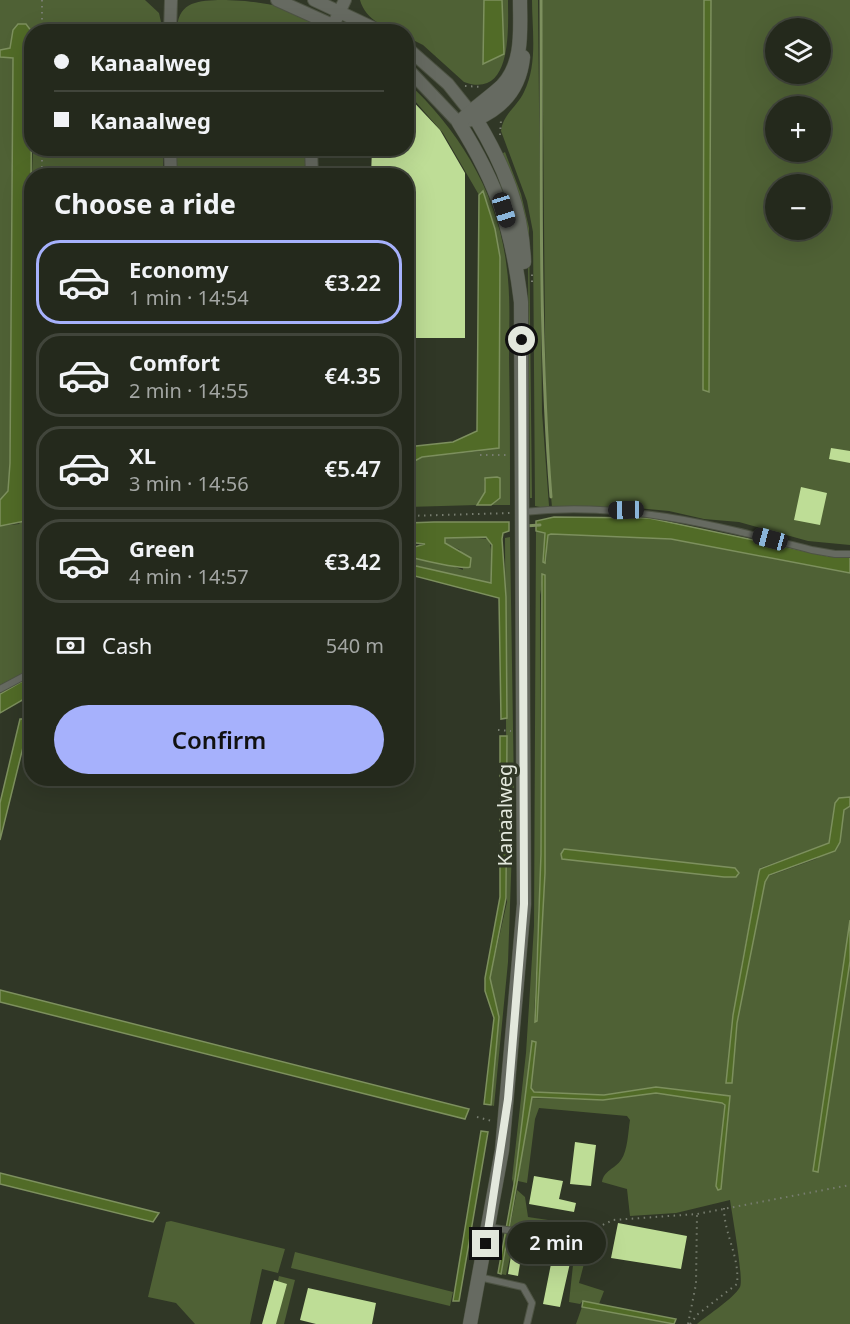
<!DOCTYPE html>
<html lang="en">
<head>
<meta charset="utf-8">
<style>
	:root { --surface:#24291c; --page:#2c3125; --text:#f1f3f6; --muted:#a3a6a3; --line:#41453b; --accent:#a6b1fc }
	body { margin:0; font-family:"Noto Sans",sans-serif; background:var(--page); color:var(--text); height:100vh; display:flex; flex-direction:column; font-size:22px; white-space:nowrap }
	* { box-sizing:border-box; margin:0 }
	p { font-size:20px; color:var(--muted) }
	.icon { flex:none; width:33px; height:33px; fill:none; stroke:currentColor; stroke-width:2; stroke-linecap:round; stroke-linejoin:round }
	.map { position:relative; flex:1; overflow:hidden }
	.details { position:absolute; left:24px; top:168px; width:390px; height:618px; display:flex; flex-direction:column; background:var(--surface); border-radius:24px; box-shadow:0 6px 24px #0002,0 0 0 2px var(--line) }
	.details>* { flex:none }
	.top-card { position:absolute; left:24px; top:24px; width:390px; height:132px; border-radius:24px; box-shadow:0 6px 24px #0002,0 0 0 2px var(--line); display:grid; align-content:center; height:132px; padding:0 30px; background:var(--surface) }
	.tools { position:absolute; left:765px; top:18px; display:grid; gap:12px }
	.tools a { display:grid; place-items:center; width:66px; height:66px; border-radius:50%; background:var(--surface); box-shadow:0 6px 24px #0002,0 0 0 2px var(--line); font-size:30px }
	.end { position:absolute; width:27px; height:27px; margin:-14px; border:8px solid #e3e8dd; background:#111; box-shadow:0 0 0 3px #111 }
	.from { border-radius:50% }
	.bubble { position:absolute; height:42px; border-radius:21px; background:var(--surface); box-shadow:0 6px 24px #0002,0 0 0 2px var(--line); font-size:20px; font-weight:600; line-height:42px; text-align:center }
	.car { position:absolute; width:18px; height:36px; margin:-18px -9px; border-radius:8px; box-shadow:0 0 4px 2px #0007; background:linear-gradient(#222 24%,#8ab4d8 0 40%,#222 0 76%,#8ab4d8 0 86%,#222 0) }
	.top-card b { display:flex; align-items:center; gap:21px; height:57px; font-size:22px }
	.top-card b+b { border-top:2px solid var(--line) }
	.top-card i { width:15px; height:15px; background:var(--text) }
	ul { padding:0; list-style:none }
	li { display:flex; align-items:center; gap:18px; height:84px; margin:0 12px 9px; padding:0 18px; border:3px solid var(--line); border-radius:24px }
	li div { flex:1 }
	li b { display:block; font-size:22px }
	li em { font-style:normal; font-weight:600 }
	li.current { border-color:var(--accent) }
	li>.icon { width:54px; height:54px; stroke-width:1.5 }
	h2 { padding:0 30px; font-size:27px; line-height:72px }
	.pay { display:flex; align-items:center; gap:15px; height:66px; padding:0 30px; font-size:22px }
	.pay p { margin-inline-start:auto }
	.action { display:flex; gap:12px; margin-top:auto; padding:12px 30px }
	.action a { flex:1; height:69px; border-radius:36px; background:var(--accent); color:#111; font-size:24px; font-weight:600; line-height:69px; text-align:center }
	.map>svg:first-child { display:block }
	.green { fill:#4f6135; fill-rule:evenodd }
	.water { fill:#516b27; stroke:#7d905e; stroke-width:1.5 }
	.lines { fill:none; stroke-linecap:round; stroke-linejoin:round }
	.stream { stroke:#7d905e; stroke-width:3 }
	.building { fill:#bedd96 }
	.service-casing { stroke:#4d5343; stroke-width:8 }
	.minor-casing { stroke:#4d5343; stroke-width:14 }
	.tertiary-casing { stroke:#4d5343; stroke-width:15 }
	.path { stroke:#777d6f; stroke-width:2; stroke-dasharray:1.5 4.5; stroke-linecap:butt }
	.service { stroke:#666a61; stroke-width:6 }
	.minor { stroke:#666a61; stroke-width:12 }
	.tertiary { stroke:#666a61; stroke-width:14 }
	.route { stroke:#e3e8dd; stroke-width:8 }
	.labels { text-anchor:middle; stroke-width:6; stroke-linejoin:round; paint-order:stroke }
	.street-label { font-size:20px; fill:#e3e8dd; stroke:#303726 }
</style>
</head>
<body>
<div class="map">
<svg width="850" height="1324" viewBox="0 0 850 1324">
	<rect width="100%" height="100%" fill="#303726"/>
	<path class="green" d="M0,0H145L159,13L163,31L31,30L8,50H0Z
		M218,0C244,0 304,3 315,31L177,32C177,3 195,1 218,0Z
		M360,0H484V64L504,54L502,0H508C508,27 513,100 464,82L423,45L407,37L406,32C387,31 365,19 360,0Z
		M532,0H538L542,412L549,506L545,508L535,506L533,232L527,201L501,131C503,114 517,107 524,92C538,64 532,30 532,0Z
		M542,0H704L703,390L708,391L711,0H850V545L808,541L739,522L704,519L669,511L626,507H552L546,444ZM776,28H820V74H776ZM776,106H820V152H776ZM776,184H820V230H776Z
		M7,56L13,57L10,463L8,491L0,500V57Z
		M407,82C458,129 497,192 506,262C511,294 509,326 509,358C510,407 510,456 510,505H491L500,498L484,480L485,492L477,505L407,507L406,465L422,457L481,451L500,361V284L497,238L481,192L479,195L443,133L407,92Z
		M33,149H163V175H32Z
		M176,149H306V163L301,175H181L176,166Z
		M505,152L521,194L529,228L532,498H530L528,256L500,155Z
		M31,255V676L0,694V526L19,524L29,511Z
		M536,531L545,533L543,562H546L548,535L551,534L671,539L850,573V797H843L835,803L829,843L760,868L759,872L742,963L727,1083H732L737,1023L765,882L769,876L816,859L840,842L844,810L850,806V920L818,1172L850,961V1324H697C709,1314 733,1299 740,1287C744,1280 732,1214 730,1200L676,1213L630,1216L627,1189L602,1182C604,1170 615,1169 621,1160C628,1150 628,1132 630,1120L627,1116L539,1108L535,1119L527,1183L518,1181L530,1098L603,1100L656,1093L719,1101L725,1105L716,1186L718,1190L721,1188L730,1096L656,1087L604,1095L534,1092L531,1088L536,1042H532L514,1185L512,1179L526,1053L534,926ZM544,574L545,873L534,1021L541,854L540,595Z
		M456,536L489,539L492,554L491,583L407,564L406,556L442,562L463,570L460,550L445,543V538Z
		M510,537L514,791L508,962L494,1106L491,1105L499,1017L490,978L507,902L505,538Z
		M517,1190L525,1197L528,1217L575,1224L567,1234L510,1227Z
		M171,1221L285,1249L278,1273L262,1269L250,1324H195L176,1303L148,1297L166,1222Z
		M509,1235L580,1247L586,1256L579,1283L604,1291L599,1304L583,1301L580,1304L569,1302L574,1256L513,1244L506,1275L501,1274Z
		M295,1252L453,1292L450,1306L291,1268Z
		M279,1276L295,1280L284,1324H268Z
		M582,1307L674,1324H576Z"/>
	<path class="water" d="M484,0H502L504,54L483,64Z
		M704,0H711L709,392L703,390Z
		M18,24H26L32,32L29,511L25,521L0,526V500L8,491L10,463L13,58L0,57V50L10,48L13,30Z
		M483,191L495,229L500,257L499,448L422,457L407,465V447L453,442L477,431L479,195Z
		M497,477L500,478V498L491,505H477L485,492V478Z
		M554,517L649,518L829,556L850,557V573L671,539L551,534L548,535L545,563L543,562L545,533L536,531V521Z
		M434,522H509V531L503,533L502,539L506,597L507,718L501,719L499,598L407,574V564L491,583L492,545L486,537L445,538V543L471,558L470,567C463,570 416,559 407,556V549L425,544L407,542V523Z
		M542,574L545,575V873L537,1021L535,1022L541,854Z
		M31,676V695L0,713V694Z
		M20,719H30L0,840V803Z
		M500,736H507L506,898L490,978L499,1017L491,1105L484,1104L494,1018L485,991V978L500,897Z
		M850,797V806L844,810L840,842L835,851L769,875L765,882L737,1023L732,1083H726L733,1015L759,872L760,869L829,843L835,803L839,798Z
		M564,849L735,868L739,873L736,877H724L562,859L561,854Z
		M850,920V961L818,1172L813,1171Z
		M0,990L469,1109L465,1119L0,1002Z
		M532,1041L536,1042L531,1088L534,1092L604,1095L656,1087L730,1096L721,1189L718,1190L716,1186L725,1105L722,1103L656,1093L603,1100L532,1097L501,1274L498,1273L515,1179Z
		M481,1131L488,1132L459,1301H453Z
		M0,1173L159,1213L153,1222L0,1184Z
		M583,1301L676,1319L674,1324L582,1307Z"/>
	<g class="lines">
		<path class="stream" d="M541,0C542,165 538,332 551,497
			M525,526L540,525"/>
	</g>
	<path class="building" d="M406,94L440,130L465,173V338H406V176H371L372,148H406Z
		M831,448L850,451V463L829,459Z
		M801,487L827,493L820,525L794,520Z
		M575,1142L596,1145L591,1186L570,1184Z
		M534,1176L563,1181L559,1199L576,1203L574,1212L529,1204Z
		M618,1223L687,1236L681,1269L611,1258Z
		M512,1250L522,1252L518,1276L508,1274Z
		M552,1259L570,1263L560,1307L543,1304Z
		M274,1280L287,1284L276,1324H262Z
		M308,1288L376,1303L372,1324H316L300,1320Z"/>
	<g class="lines">
		<defs>
			<path id="service" d="M523,512C625,501 715,525 812,550L835,554H850
				M0,689L32,672
				M489,1227L561,1239L584,1233
				M479,1277L523,1287L532,1303L527,1324"/>
			<path id="minor" d="M277,0L348,32
				M314,0L382,32
				M170,32L171,0
				M330,32L345,0
				M406,47L448,84L476,119L459,123L406,67
				M170,148L171,176
				M311,148L312,176"/>
			<path id="tertiary" d="M523,57C520,87 504,107 476,119C503,164 522,208 524,262
				M470,1324L502,1150L524,904L521,302C512,229 498,185 459,123C472,109 488,99 502,86C524,63 520,29 520,0"/>
		</defs>
		<use href="#service" class="service-casing"/>
		<use href="#minor" class="minor-casing"/>
		<use href="#tertiary" class="tertiary-casing"/>
		<path class="path" d="M42,0V32
			M465,86L483,87
			M500,135L501,120
			M42,148V176
			M532,282V270
			M480,455H510
			M406,516L511,513
			M498,730L511,731
			M477,1117L492,1121
			M592,1230L613,1220L697,1214L850,1185
			M688,1324L696,1284L697,1214
			M690,1324L698,1314L737,1284C740,1257 724,1234 724,1208"/>
		<use href="#service" class="service"/>
		<use href="#minor" class="minor"/>
		<use href="#tertiary" class="tertiary"/>
	</g>
	<g class="lines">
		<path class="route" d="M486,1244L508,1099L524,904L522,340"/>
	</g>
	<g class="labels">
		<g class="street-label">
			<text transform="translate(505 815) rotate(-90)" y="7">Kanaalweg</text>
		</g>
	</g>
</svg>
<div class="tools">
<a><svg class="icon" aria-label="layers" viewBox="0 0 24 24"><path d="M12 4l9 5-9 5-9-5zM3 14l9 5 9-5"/></svg></a>
<a>+</a>
<a>−</a>
</div>
<i class="end from" style="left:522px;top:340px"></i>
<i class="end" style="left:486px;top:1244px"></i>
<div class="bubble" style="left:507px;top:1222px;width:99px">2 min</div>
<i class="car" style="left:504px;top:210px;rotate:163deg"></i>
<i class="car" style="left:626px;top:510px;rotate:269deg"></i>
<i class="car" style="left:770px;top:539px;rotate:285deg"></i>
<div class="top-card">
<b><i class="from"></i>Kanaalweg</b>
<b><i></i>Kanaalweg</b>
</div>
<section class="details">
<h2>Choose a ride</h2>
<ul>
<li class="current"><svg class="icon" aria-label="car" viewBox="0 0 24 24"><path d="M5 17H2v-5l4-1 3-4h7l3 4 3 1v5h-3M9 17h6M6 11h13"/><circle cx="7" cy="17" r="2"/><circle cx="17" cy="17" r="2"/></svg><div><b>Economy</b><p>1 min · 14:54</p></div><em>€3.22</em></li>
<li><svg class="icon" aria-label="car" viewBox="0 0 24 24"><path d="M5 17H2v-5l4-1 3-4h7l3 4 3 1v5h-3M9 17h6M6 11h13"/><circle cx="7" cy="17" r="2"/><circle cx="17" cy="17" r="2"/></svg><div><b>Comfort</b><p>2 min · 14:55</p></div><em>€4.35</em></li>
<li><svg class="icon" aria-label="car" viewBox="0 0 24 24"><path d="M5 17H2v-5l4-1 3-4h7l3 4 3 1v5h-3M9 17h6M6 11h13"/><circle cx="7" cy="17" r="2"/><circle cx="17" cy="17" r="2"/></svg><div><b>XL</b><p>3 min · 14:56</p></div><em>€5.47</em></li>
<li><svg class="icon" aria-label="car" viewBox="0 0 24 24"><path d="M5 17H2v-5l4-1 3-4h7l3 4 3 1v5h-3M9 17h6M6 11h13"/><circle cx="7" cy="17" r="2"/><circle cx="17" cy="17" r="2"/></svg><div><b>Green</b><p>4 min · 14:57</p></div><em>€3.42</em></li>
</ul>
<div class="pay"><svg class="icon" aria-label="cash" viewBox="0 0 24 24"><path d="M3 7h18v10H3z"/><circle cx="12" cy="12" r="2"/></svg>Cash<p>540 m</p></div>
<div class="action"><a>Confirm</a></div>
</section>
</div>
</body>
</html>
